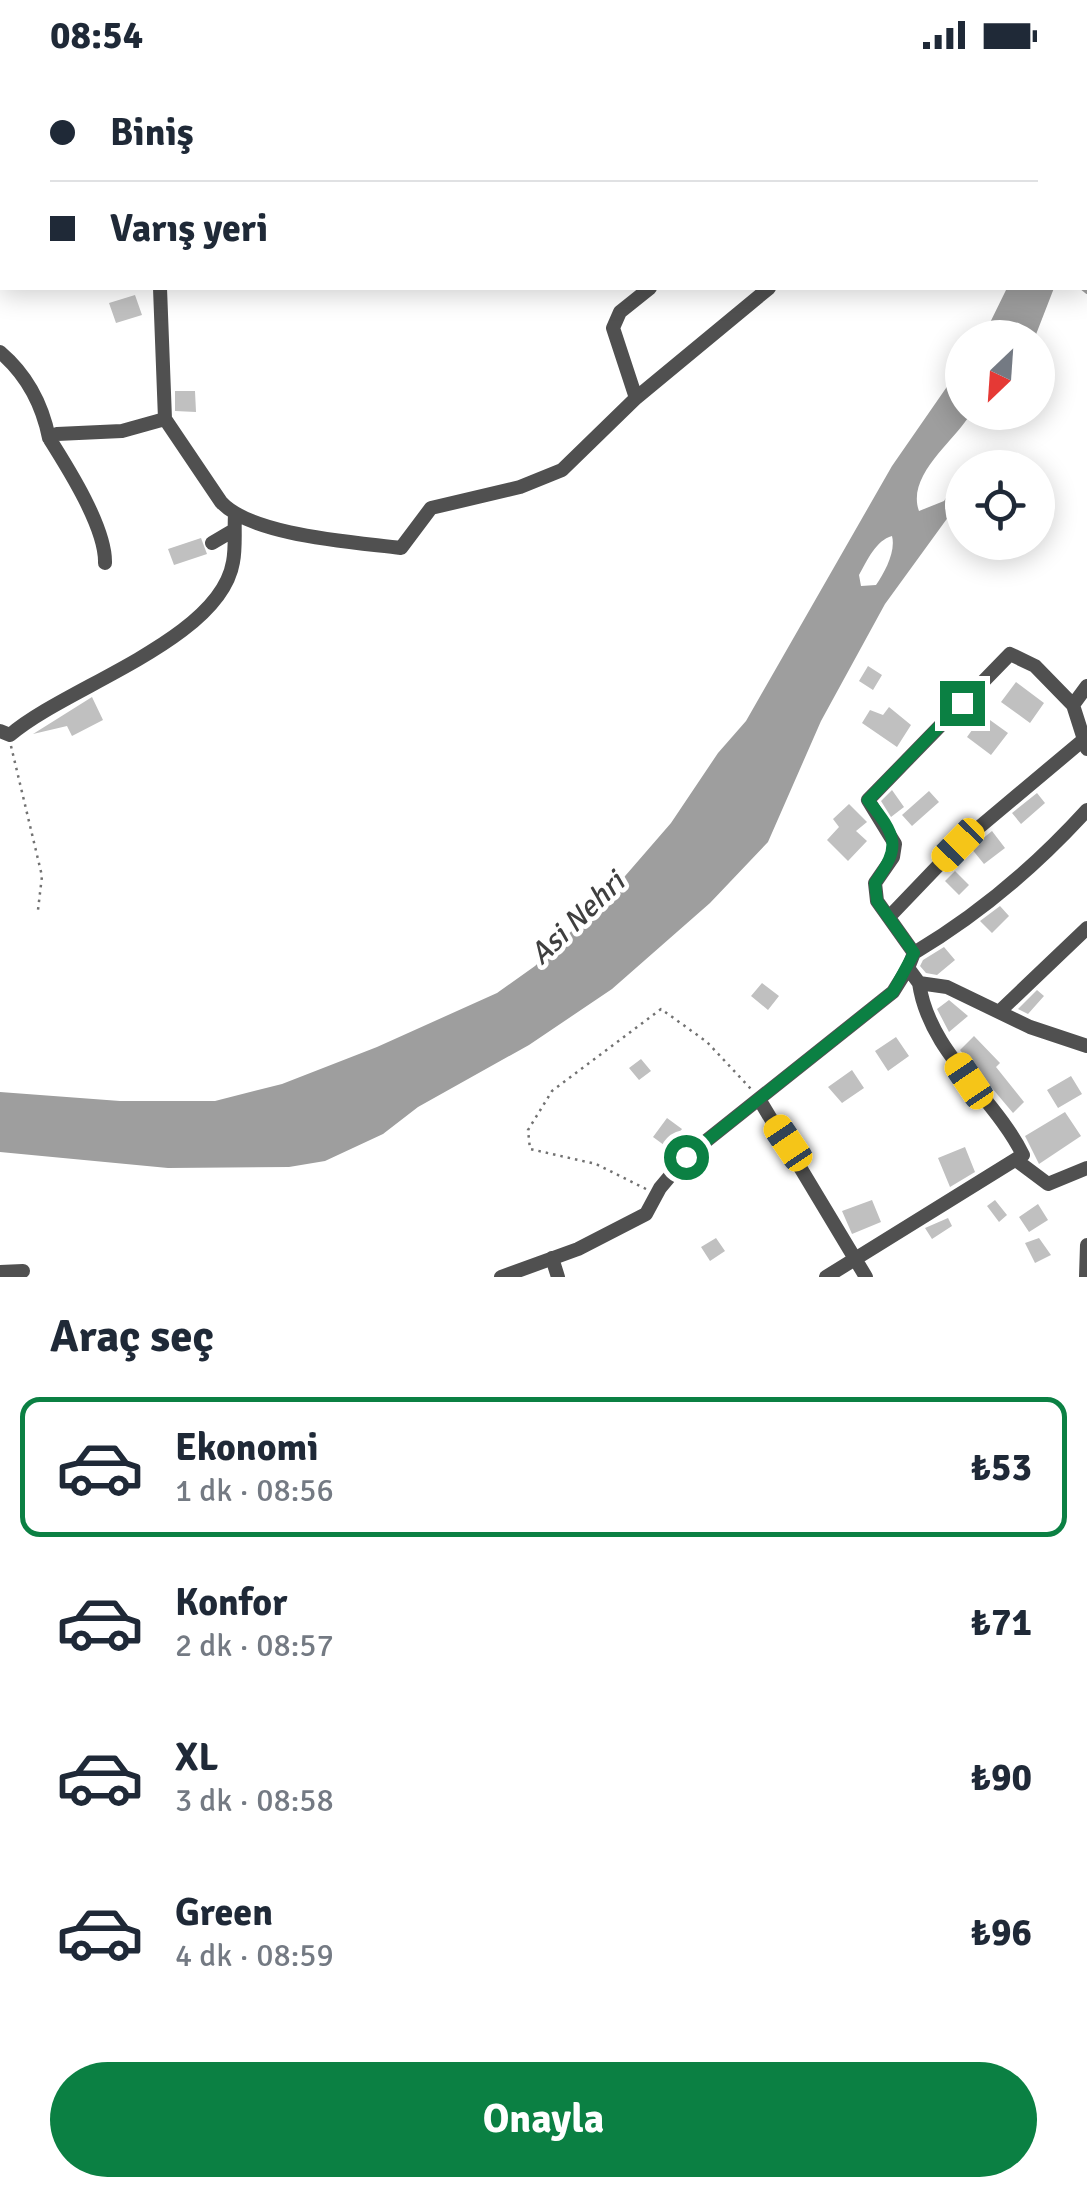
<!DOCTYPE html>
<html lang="tr">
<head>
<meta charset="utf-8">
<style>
	:root { --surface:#fff; --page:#f6f6f7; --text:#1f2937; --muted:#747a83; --line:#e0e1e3; --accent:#0b8043 }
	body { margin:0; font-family:Signika,sans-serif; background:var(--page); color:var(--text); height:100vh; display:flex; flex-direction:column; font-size:38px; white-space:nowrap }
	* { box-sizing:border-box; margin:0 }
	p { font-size:32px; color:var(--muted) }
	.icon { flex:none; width:55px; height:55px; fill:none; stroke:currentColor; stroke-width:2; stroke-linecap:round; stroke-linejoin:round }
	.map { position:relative; height:1207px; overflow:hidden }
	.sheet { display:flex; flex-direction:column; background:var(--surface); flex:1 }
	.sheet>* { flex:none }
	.guide { position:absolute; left:0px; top:0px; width:1088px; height:220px; box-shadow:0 5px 25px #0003; display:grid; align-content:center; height:220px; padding:0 50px; background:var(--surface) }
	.needle { width:65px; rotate:205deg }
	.buttons { position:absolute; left:945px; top:250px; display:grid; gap:20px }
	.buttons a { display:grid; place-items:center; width:110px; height:110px; border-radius:50%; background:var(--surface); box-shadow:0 5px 25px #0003; font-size:50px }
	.end { position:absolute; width:45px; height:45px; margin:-22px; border:12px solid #0b8043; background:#fff; box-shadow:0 0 0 5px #fff }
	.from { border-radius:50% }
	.car { position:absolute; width:30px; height:60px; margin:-30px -15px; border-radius:12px; box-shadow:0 0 8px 2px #0007; background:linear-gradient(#f5c518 24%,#345 0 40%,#f5c518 0 76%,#345 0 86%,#f5c518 0) }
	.guide b { display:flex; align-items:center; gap:35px; height:95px; font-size:38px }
	.guide b+b { border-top:2px solid var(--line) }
	.guide i { width:25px; height:25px; background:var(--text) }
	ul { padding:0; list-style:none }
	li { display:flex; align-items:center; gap:30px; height:140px; margin:0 20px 15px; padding:0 30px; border:5px solid transparent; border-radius:20px }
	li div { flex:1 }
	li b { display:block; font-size:38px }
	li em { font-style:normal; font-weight:700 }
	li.current { border-color:var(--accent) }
	li>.icon { width:90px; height:90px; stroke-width:1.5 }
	h2 { padding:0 50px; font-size:45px; line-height:120px }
	.button { display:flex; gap:20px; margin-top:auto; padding:20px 50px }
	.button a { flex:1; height:115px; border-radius:60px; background:var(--accent); color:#fff; font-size:40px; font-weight:700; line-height:115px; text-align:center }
	.status { display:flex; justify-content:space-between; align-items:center; height:70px; padding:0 50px; background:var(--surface); direction:ltr }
	.status svg { height:28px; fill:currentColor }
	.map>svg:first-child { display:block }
	.water { fill:#9e9e9e; fill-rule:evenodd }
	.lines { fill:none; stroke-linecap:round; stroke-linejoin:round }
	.stream { stroke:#9e9e9e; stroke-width:4 }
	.building { fill:#c0c0c0 }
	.path { stroke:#727272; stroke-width:2.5; stroke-dasharray:2.5 5; stroke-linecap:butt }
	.street { stroke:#505050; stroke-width:14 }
	.route { stroke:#0b8043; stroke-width:12 }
	.labels { text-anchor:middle; stroke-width:9; stroke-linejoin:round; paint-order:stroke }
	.water-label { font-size:30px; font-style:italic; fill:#3f3f3f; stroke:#fff }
</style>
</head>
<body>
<div class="status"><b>08:54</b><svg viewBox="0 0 49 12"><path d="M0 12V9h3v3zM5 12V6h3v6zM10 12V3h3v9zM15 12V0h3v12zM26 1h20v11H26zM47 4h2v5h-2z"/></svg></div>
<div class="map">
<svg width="1087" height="1207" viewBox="0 0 1087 1207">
	<rect width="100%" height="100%" fill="#fff"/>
	<path class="water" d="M1007,218H1054L1035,267H983Z
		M962,295V342L971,343C955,371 906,405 919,441L944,431L962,404V428L885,534L821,651L768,772L710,833L612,919L529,975L418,1037L383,1064L325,1091L289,1097L168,1098L0,1082V1022L120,1031H215L282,1014L377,977L497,923L535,896L606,828L671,753L718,683L746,651L892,396ZM892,466C896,481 885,502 876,515L861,516L859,505C867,491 876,470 892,466Z"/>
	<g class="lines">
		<path class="stream" d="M1082,218L1087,222"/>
	</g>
	<path class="building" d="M135,225L142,245L116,253L109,233Z
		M175,321H195L196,342L175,341Z
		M201,468L207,484L174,495L168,479Z
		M868,596L882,605L873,620L859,611Z
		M1016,612L1044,633L1030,653L1001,632Z
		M92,627L103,650L72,666L67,656L33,664Z
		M889,637L911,655L897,677L862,653L870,640L883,645Z
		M983,645L1008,663L991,685L967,667Z
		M892,720L904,737L891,747L881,731Z
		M929,721L939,732L912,756L902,745Z
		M1037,723L1045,733L1021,754L1012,743Z
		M849,734L867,752L856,761L867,771L848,791L827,770L839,757L833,749Z
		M992,761L1005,778L984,794L971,778Z
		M955,801L969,815L959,825L945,811Z
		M1000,836L1009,846L992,863L980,851Z
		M944,877L955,890L937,905L926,903L920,896L923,890Z
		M762,913L779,926L768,940L751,926Z
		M1037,920L1044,926L1028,944L1018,939Z
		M949,930L968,946L949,962L937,939Z
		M974,966L1000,993L996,997L1024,1032L1013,1043L960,980Z
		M896,967L909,986L888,1001L875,981Z
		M641,989L651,1001L639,1010L629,998Z
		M852,1000L864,1018L842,1033L828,1017Z
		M1071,1006L1082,1024L1058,1038L1047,1020Z
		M1065,1042L1081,1066L1039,1094L1025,1066Z
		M667,1048L682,1059L668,1078L653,1067Z
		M965,1077L975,1102L950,1117L938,1088Z
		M872,1130L881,1152L852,1164L842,1141Z
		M995,1130L1007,1145L999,1152L987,1136Z
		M1038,1134L1048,1150L1029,1162L1019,1147Z
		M948,1148L952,1156L932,1169L925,1158Z
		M716,1168L725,1181L710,1191L701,1177Z
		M1039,1168L1051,1185L1035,1193L1025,1173Z"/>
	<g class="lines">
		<path class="path" d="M11,676L42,806L38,840
			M646,1119L596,1094L530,1079L528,1060L552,1021L661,939L707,972L751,1019"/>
		<path class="street" d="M680,0V2
			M271,2L272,0
			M933,2L934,0
			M160,218L165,349L221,432C252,466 355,472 401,478L431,438L520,417L562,400L636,328L769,218
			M0,282C27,305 42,333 49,368L57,364L122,361L165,349
			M636,328L613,258L620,242L650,218
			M49,368C68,398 106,458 105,493
			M212,473L234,460
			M1073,635L1087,616
			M0,661L10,665C65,617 220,570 233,492C236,477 234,460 235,445
			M1087,679L1073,635L1035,596L1010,584L868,730L895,774L893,787L875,813L877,831L914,883L908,898L919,913L947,917L1030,957L1087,976
			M889,847L958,775L1082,671
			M914,883C978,845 1037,795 1087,740
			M1000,941L1087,858
			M759,1029L866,1207
			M1016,1090L1048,1114L1087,1098
			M552,1188L558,1207
			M0,1202L23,1201
			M501,1207L578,1179L646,1144L660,1118L686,1087L893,922L908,898
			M826,1207L1023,1085C994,1026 929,983 919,913
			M1086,1207L1087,1175"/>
	</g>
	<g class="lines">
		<path class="route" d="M686,1087L893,922L914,883L877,831L875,813C902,775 896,766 868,730L962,633"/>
	</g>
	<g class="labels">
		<g class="water-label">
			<text transform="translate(577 848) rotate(-44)" y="10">Asi Nehri</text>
		</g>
	</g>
</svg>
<div class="buttons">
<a><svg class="needle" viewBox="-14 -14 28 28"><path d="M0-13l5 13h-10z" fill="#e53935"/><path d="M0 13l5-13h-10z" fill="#747a83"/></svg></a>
<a><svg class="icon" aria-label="locate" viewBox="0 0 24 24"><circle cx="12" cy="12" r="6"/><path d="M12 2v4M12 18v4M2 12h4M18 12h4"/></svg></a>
</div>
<i class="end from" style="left:686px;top:1087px"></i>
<i class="end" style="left:962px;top:633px"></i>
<i class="car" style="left:958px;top:775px;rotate:224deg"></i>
<i class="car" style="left:969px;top:1011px;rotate:326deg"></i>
<i class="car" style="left:788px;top:1073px;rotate:326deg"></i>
<div class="guide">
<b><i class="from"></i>Biniş</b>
<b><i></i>Varış yeri</b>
</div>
</div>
<section class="sheet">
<h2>Araç seç</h2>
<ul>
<li class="current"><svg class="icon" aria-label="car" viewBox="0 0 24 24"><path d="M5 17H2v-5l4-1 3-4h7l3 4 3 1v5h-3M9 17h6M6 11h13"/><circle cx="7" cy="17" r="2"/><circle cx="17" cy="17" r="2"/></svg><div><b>Ekonomi</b><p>1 dk · 08:56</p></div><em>₺53</em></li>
<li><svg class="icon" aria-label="car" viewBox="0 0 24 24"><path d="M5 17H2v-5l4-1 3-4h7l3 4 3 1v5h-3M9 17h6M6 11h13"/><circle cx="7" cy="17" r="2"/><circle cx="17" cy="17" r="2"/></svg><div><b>Konfor</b><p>2 dk · 08:57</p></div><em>₺71</em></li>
<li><svg class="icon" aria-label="car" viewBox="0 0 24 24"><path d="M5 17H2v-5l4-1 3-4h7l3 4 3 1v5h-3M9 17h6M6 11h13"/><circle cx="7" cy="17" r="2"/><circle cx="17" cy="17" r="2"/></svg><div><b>XL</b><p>3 dk · 08:58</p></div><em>₺90</em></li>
<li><svg class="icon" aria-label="car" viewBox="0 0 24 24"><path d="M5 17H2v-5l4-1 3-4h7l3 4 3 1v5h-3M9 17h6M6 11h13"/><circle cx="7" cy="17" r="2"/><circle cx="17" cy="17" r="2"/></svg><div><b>Green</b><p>4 dk · 08:59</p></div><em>₺96</em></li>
</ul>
<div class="button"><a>Onayla</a></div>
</section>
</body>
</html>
